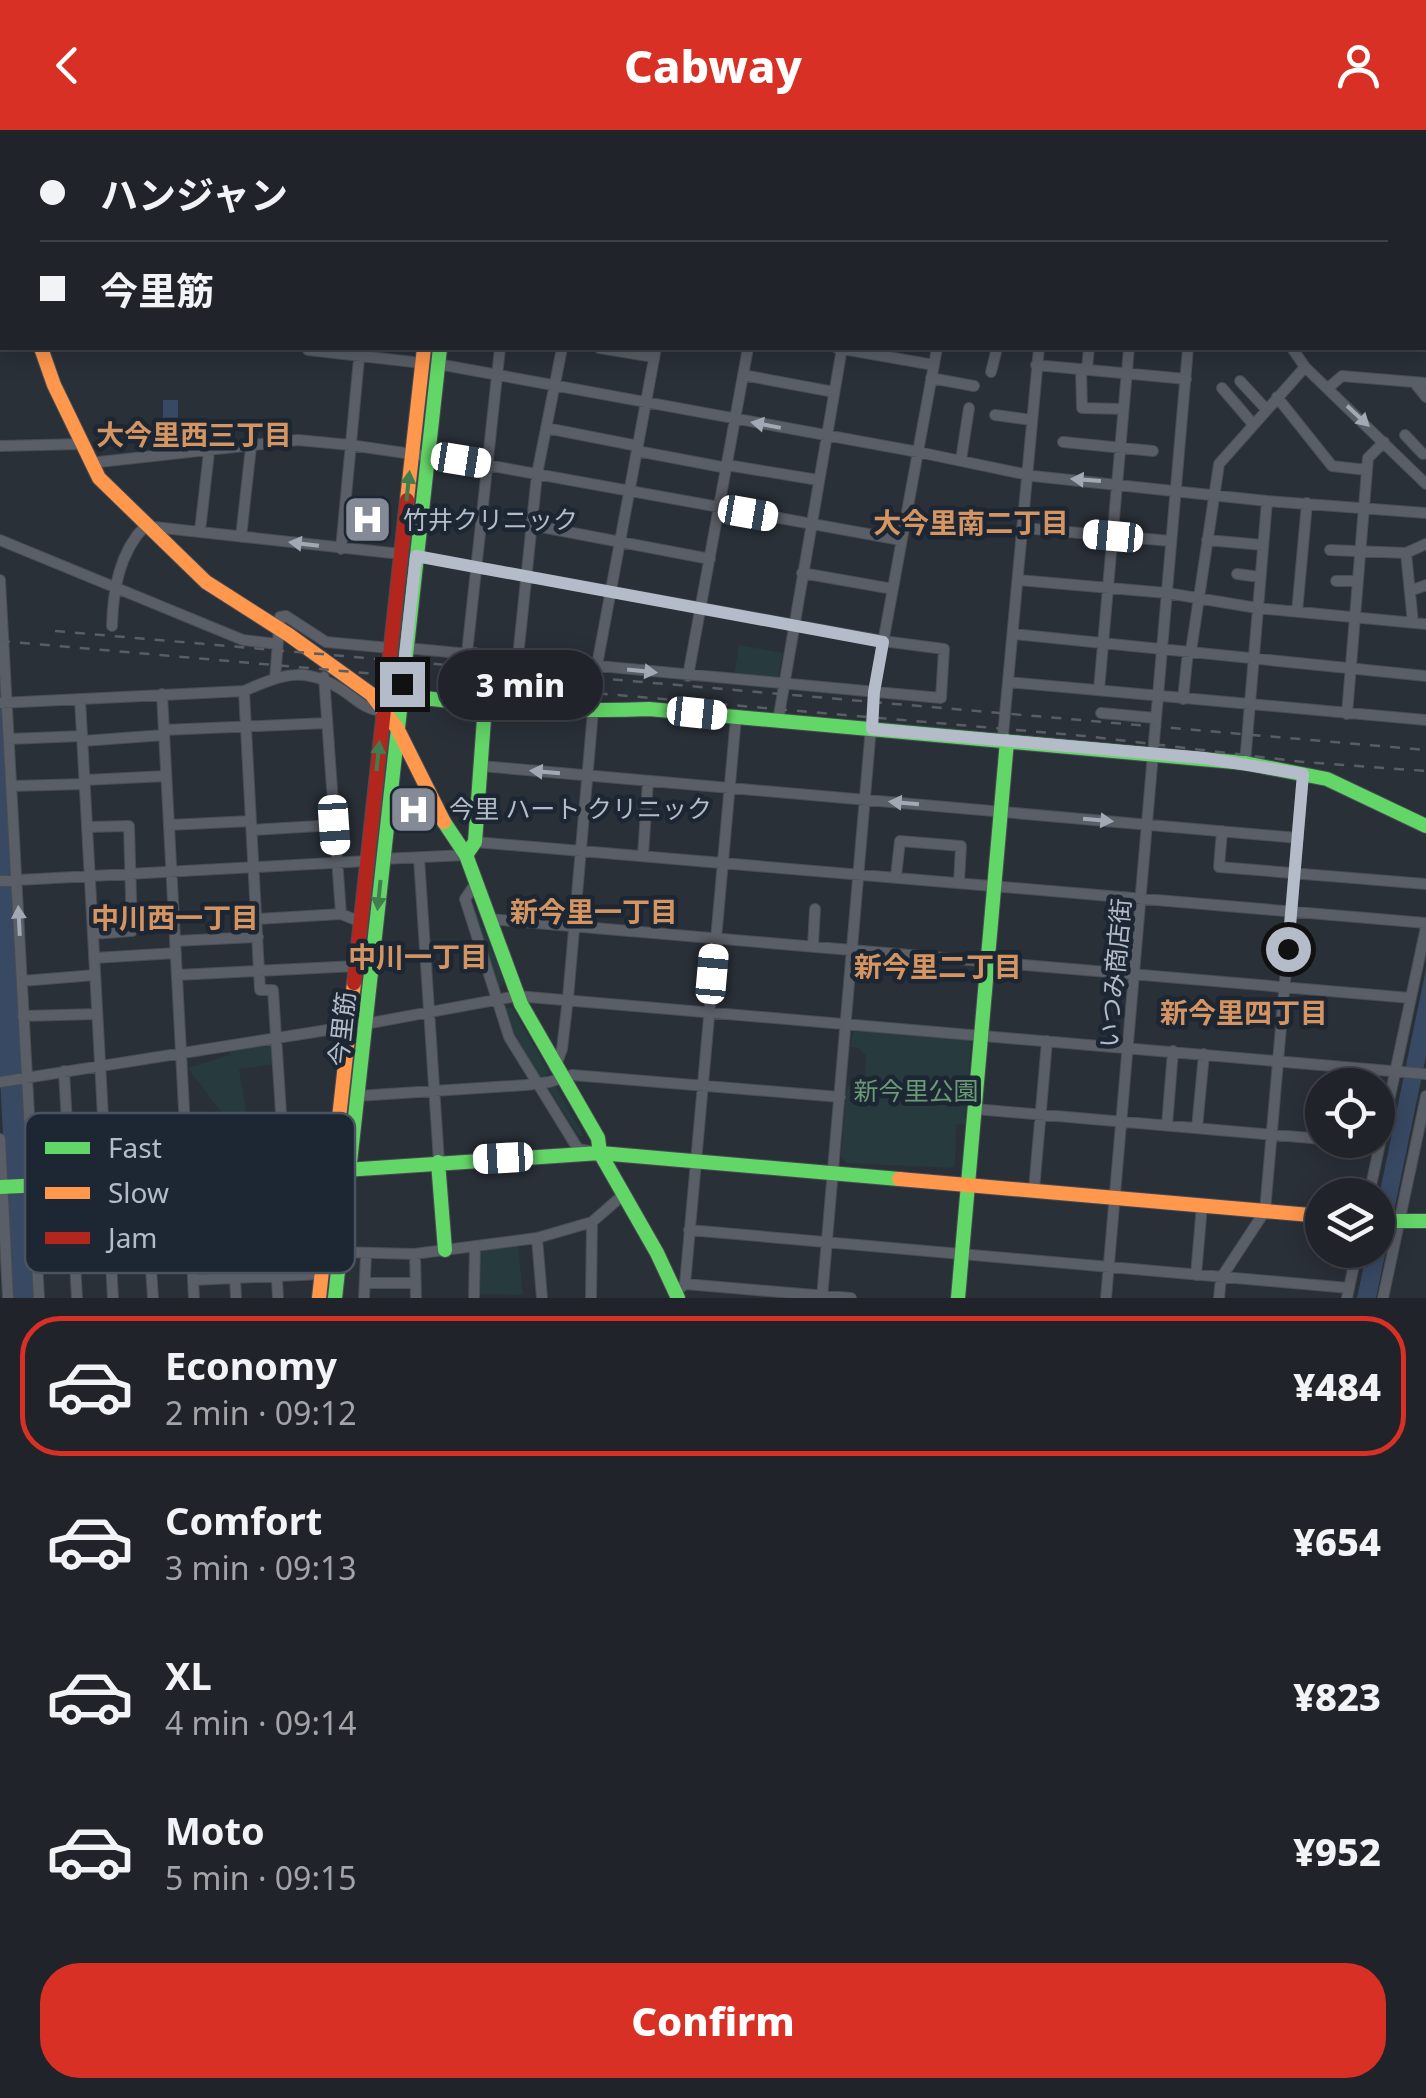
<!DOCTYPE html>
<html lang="en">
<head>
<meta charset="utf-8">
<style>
	:root { --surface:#20242a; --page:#282c32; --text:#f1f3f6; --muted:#a2a4a8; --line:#3d4147; --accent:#d93025 }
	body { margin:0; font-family:"Noto Sans","Noto Sans JP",sans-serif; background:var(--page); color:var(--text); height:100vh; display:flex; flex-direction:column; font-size:38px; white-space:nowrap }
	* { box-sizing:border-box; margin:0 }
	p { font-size:32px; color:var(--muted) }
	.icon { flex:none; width:55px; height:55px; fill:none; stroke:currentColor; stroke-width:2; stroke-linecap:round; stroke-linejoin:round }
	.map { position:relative; height:1168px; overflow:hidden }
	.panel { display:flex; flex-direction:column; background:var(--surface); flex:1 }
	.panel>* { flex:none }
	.hud { position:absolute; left:0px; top:0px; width:1428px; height:220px; box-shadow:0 5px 25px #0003,0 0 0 2px var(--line); display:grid; align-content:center; height:220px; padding:0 40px; background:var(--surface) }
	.tools { position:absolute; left:1305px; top:938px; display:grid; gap:20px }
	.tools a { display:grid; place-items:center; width:90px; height:90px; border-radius:50%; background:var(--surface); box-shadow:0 5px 25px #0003,0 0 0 2px var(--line); font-size:50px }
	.end { position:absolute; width:45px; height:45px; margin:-22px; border:12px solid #b4bcc9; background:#111; box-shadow:0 0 0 5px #111 }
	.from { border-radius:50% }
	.bubble { position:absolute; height:70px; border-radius:35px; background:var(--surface); box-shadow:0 5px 25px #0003,0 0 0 2px var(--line); font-size:32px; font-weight:800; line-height:70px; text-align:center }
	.car { position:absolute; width:30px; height:60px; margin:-30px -15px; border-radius:12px; box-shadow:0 0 8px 2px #0007; background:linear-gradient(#fff 24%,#345 0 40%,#fff 0 76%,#345 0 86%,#fff 0) }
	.hud b { display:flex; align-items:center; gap:35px; height:95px; font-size:38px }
	.hud b+b { border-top:2px solid var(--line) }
	.hud i { width:25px; height:25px; background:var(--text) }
	ul { padding:18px 0 0; list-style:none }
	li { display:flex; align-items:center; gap:30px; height:140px; margin:0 20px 15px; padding:0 20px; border:5px solid transparent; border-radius:40px }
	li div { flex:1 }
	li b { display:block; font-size:38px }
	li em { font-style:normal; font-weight:800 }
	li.current { border-color:var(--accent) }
	li>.icon { width:90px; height:90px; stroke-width:1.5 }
	.button { display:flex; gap:20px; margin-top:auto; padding:20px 40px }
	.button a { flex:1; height:115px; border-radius:40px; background:var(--accent); color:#fff; font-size:40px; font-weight:800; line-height:115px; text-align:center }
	header { display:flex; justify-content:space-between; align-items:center; height:130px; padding:0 40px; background:var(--accent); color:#fff; font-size:45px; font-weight:800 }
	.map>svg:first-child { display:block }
	.green { fill:#273a3e }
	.water { fill:#384963 }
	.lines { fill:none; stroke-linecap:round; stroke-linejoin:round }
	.street-casing { stroke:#484c53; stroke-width:12 }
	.fast-casing { stroke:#484c53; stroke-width:16 }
	.slow-casing { stroke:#484c53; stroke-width:16 }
	.jam-casing { stroke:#484c53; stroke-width:16 }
	.street { stroke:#5a5e66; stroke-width:10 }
	.fast { stroke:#63d668; stroke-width:14 }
	.slow { stroke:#ff974d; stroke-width:14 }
	.jam { stroke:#b3261e; stroke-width:14 }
	.rail { stroke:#595d64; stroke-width:2.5; stroke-dasharray:10 10; stroke-linecap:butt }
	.oneway { fill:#a2a9b5 }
	.oneway2 { fill:#407e4e }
	.route { stroke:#b4bcc9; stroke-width:12 }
	.labels { text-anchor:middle; stroke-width:9; stroke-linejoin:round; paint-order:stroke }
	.poi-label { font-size:25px; fill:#b4bcc9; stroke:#1d2633; text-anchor:start }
	.street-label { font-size:25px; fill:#b4bcc9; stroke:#1d2633 }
	.park-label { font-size:25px; fill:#6b9a76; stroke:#1d2633 }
	.neighbourhood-label { font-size:28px; font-weight:bold; fill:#d59563; stroke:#1d2633 }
	.key { fill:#1d2633; stroke:#4a5360; stroke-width:2.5 }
	.key-label { font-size:28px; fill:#b4bcc9 }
</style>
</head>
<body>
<header><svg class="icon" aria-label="back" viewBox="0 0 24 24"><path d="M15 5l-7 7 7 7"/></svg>Cabway<svg class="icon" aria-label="person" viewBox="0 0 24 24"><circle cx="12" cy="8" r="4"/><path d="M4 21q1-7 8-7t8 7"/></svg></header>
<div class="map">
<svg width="1426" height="1168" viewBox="0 0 1426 1168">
	<rect width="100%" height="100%" fill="#2a3038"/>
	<path class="green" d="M739,515L783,523L778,546H734Z
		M472,772L502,845L504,853L500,858L496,857L492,848Z
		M512,877L549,943L542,949L512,903L503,880Z
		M854,899L971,909L965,994L956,995L955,1034L952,1038L847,1033L841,1027L847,956L865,954L866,926L859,918L850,917Z
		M274,912L275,934L239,939L250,1007L241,1008L188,938L230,925V919Z
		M551,956L556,957L584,1006H579L549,960Z
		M518,1114L523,1165L480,1164L481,1120Z"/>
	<path class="water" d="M163,270H178V304H163Z
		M0,495L36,1168H12L0,949Z
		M1426,839V926L1376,1168H1357L1367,1120H1378V1071Z"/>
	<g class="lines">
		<defs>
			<path id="street" d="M105,0V2
				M216,0L217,2
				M786,0L796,2
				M903,0L909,2
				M1078,0V2
				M1282,0V2
				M1386,0L1387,2
				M121,2L128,0
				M335,2V0
				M523,2V0
				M700,2L701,0
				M887,2L888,0
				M965,2L966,0
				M1425,27H1426
				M0,47L2,46
				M1425,69L1426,68
				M1425,204H1426
				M599,218L654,227
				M837,218L934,235
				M1292,218L1305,237L1426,354
				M308,220L422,233
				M438,234L918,322L1033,346L1267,371L1426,383
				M1036,235L1186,249
				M1081,239L1082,278L1123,279
				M1087,239L1089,218
				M991,242L997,218
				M743,245L834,262
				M931,248L974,256
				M1240,251L1265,278
				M1414,252L1426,267
				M1222,258L1252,293
				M1328,258L1342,246L1426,253
				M1277,267L1332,336L1367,340
				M995,285L1032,290
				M546,298L638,316
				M1405,305L1423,324
				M1063,312L1153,321
				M0,316L81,314
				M637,321L727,338
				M961,330L969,278
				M90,333L298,310L350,315L487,335L901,410
				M727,335L818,350
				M531,395L710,429
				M1023,398L1171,411
				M200,401L209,322
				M241,407L251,317
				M0,410L243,510L277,514
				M1207,410L1263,415
				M341,419L360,218
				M1330,420L1406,423L1426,414
				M1406,423L1413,493
				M802,443L893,459
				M1237,444L1260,447
				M0,450L39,1168
				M1018,450L1167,463L1257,478L1426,494
				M1336,451H1356
				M1410,461L1426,455
				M1297,482L1307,373
				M112,496C113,460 119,423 145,396L401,424
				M1013,504L1426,546
				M406,518L941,568L944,519L883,511L416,426
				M1191,521L1219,334L1305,237
				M467,523L500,218
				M518,527L537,344L562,218
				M688,546L748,218
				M324,547L341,784
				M275,548L280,487L286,486L326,512L390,518
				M1008,552L1426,590
				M1099,560L1129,218
				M244,561L260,860H273L285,1044
				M162,564L194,1168
				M80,569L113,1168
				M1183,569L1188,521
				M0,573L244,561C287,542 308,536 348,564C360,573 368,580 383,581
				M471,574L475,523
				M1101,583L1156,588
				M1347,584L1368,328L1384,312
				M778,591L842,218
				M164,600L327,593
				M9,609L82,606
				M83,611L164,605
				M1007,611L1003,605L1039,218
				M1245,633L1267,371
				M481,636L1298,708
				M85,650L166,646
				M12,656L85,654
				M169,695L251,691
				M87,697L129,696L132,801L93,804
				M252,700L335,695
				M1222,701L1219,737L1426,754
				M475,712L1426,793
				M643,725L648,651
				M419,728L439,1032
				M382,729L466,725
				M896,746L900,711L961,716L959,752
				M0,751L367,731
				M476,753L465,769L509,907L578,1019L589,1021
				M257,789L341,784L361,792
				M489,789L1411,868
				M175,811L258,807
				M813,815L815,779
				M94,828L176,823
				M177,845L356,836
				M22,851L95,845
				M23,886L97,884
				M555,938L562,919L568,868L597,535L656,218
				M64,941L77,1168
				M0,952L365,894L517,866L1426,944
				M357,966L526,955L549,952L572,945L840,967
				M975,979L1322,1009
				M1167,995L1173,921
				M1197,998L1204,924
				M0,1009L8,1168
				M1333,1010L1379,1014
				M271,1044L278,1168
				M145,1051L153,1168
				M1034,1060L1047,911
				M1369,1065L1426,797
				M689,1100L1349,1158
				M537,1108L542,1168
				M36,1120L191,1112
				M340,1122L414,1124L537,1108L592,1092L623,1065
				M415,1124L416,1168
				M1196,1145L1202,1075
				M235,1147L236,1168
				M193,1150L322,1144
				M365,1153H415
				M685,1154L736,587
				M680,1158L685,1154L851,1168
				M364,1168L366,1125
				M474,1168L475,1117
				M591,1168L592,1092
				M822,1168L874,562L937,218
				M1106,1168L1188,218
				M1219,1168L1221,1148L1265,1081L1303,644
				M1347,1168L1357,1120
				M1383,1168L1426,966"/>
			<path id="fast" d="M586,0L595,2
				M354,2L360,0
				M448,2L449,0
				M1425,134H1426
				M1425,147H1426
				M394,564C479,576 563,583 649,579L1245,633L1327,649L1426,696
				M444,692L466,725L521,874L598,1008L600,1023L657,1123L678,1168
				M466,725L475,712L485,575
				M438,1032L445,1120
				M0,1057L285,1044L600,1023L899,1049
				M1378,1091H1426
				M335,1168L440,218
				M958,1168L1007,611"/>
			<path id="slow" d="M464,2L465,0
				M0,136L2,135
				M41,218L54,255L99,348L206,452L289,505L371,564L397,598L444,692
				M407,370L424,218
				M899,1049L1322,1086
				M319,1168L354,853"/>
			<path id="jam" d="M538,0L547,2
				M354,853L407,370"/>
		</defs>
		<use href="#street" class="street-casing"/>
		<use href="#fast" class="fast-casing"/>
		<use href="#slow" class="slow-casing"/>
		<use href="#jam" class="jam-casing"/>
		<use href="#street" class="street"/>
		<use href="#fast" class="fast"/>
		<use href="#slow" class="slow"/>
		<use href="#jam" class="jam"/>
		<path class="rail" d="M55,501L1426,620
			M0,511L1085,606L1303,632L1426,641"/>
	</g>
	<defs><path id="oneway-solid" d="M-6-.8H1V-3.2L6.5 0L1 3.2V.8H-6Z" transform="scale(2.5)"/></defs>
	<g class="oneway">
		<use href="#oneway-solid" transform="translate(1358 286) rotate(43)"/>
		<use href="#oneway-solid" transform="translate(766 295) rotate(-169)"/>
		<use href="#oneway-solid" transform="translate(1086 350) rotate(-176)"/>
		<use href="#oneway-solid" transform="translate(304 414) rotate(-173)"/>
		<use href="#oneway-solid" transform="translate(642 541) rotate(6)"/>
		<use href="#oneway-solid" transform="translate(545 642) rotate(-175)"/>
		<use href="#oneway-solid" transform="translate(904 673) rotate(-175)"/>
		<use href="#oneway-solid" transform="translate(1098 690) rotate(5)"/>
		<use href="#oneway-solid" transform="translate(19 791) rotate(-93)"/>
	</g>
	<g class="oneway2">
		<use href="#oneway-solid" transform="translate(408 356) rotate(-84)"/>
		<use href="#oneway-solid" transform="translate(378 626) rotate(-84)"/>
		<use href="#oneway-solid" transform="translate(379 765) rotate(96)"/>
	</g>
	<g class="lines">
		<path class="route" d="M402,554L416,426L883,512L874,562L872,599L1204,628L1303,644L1288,819"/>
	</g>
	<defs>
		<symbol id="hospital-square" viewBox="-11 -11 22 22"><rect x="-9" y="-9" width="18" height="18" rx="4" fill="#848b96" stroke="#1d2633"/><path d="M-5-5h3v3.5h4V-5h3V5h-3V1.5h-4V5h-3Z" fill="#fff"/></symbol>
	</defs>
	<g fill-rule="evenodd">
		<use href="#hospital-square" x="340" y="362" width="55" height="55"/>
		<use href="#hospital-square" x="386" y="652" width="55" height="55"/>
	</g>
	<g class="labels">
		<g class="poi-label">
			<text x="403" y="399">竹井クリニック</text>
			<text x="449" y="688">今里 ハート クリニック</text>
		</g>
		<g class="street-label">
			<text transform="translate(1115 843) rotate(-85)" y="9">いつみ商店街</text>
			<text transform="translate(342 899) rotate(-84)" y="9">今里筋</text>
		</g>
		<g class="park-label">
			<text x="916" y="970">新今里公園</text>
		</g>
		<g class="neighbourhood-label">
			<text x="194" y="315">大今里西三丁目</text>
			<text x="971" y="403">大今里南二丁目</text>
			<text x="594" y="792">新今里一丁目</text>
			<text x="175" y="798">中川西一丁目</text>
			<text x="418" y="837">中川一丁目</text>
			<text x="938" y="847">新今里二丁目</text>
			<text x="1244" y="893">新今里四丁目</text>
		</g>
	</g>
	<rect x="25" y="983" width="330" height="160" rx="15" class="key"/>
	<rect x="45" y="1012" width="45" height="12" fill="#63d668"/>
	<rect x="45" y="1057" width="45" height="12" fill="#ff974d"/>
	<rect x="45" y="1102" width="45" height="12" fill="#b3261e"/>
	<g class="key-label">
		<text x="108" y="1028">Fast</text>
		<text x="108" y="1073">Slow</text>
		<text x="108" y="1118">Jam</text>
	</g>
</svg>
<div class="tools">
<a><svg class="icon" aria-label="locate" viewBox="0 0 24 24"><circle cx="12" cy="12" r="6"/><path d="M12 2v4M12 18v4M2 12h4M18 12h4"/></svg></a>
<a><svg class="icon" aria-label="layers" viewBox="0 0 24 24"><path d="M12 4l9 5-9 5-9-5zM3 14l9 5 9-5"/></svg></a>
</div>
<i class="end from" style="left:1288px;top:819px"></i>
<i class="end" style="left:402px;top:554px"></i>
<div class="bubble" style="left:438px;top:520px;width:165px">3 min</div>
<i class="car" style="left:461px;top:330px;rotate:99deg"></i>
<i class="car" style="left:748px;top:383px;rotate:100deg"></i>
<i class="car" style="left:1113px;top:406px;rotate:275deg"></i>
<i class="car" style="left:697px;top:583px;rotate:96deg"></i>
<i class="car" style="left:334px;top:695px;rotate:176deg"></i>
<i class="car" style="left:712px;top:844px;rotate:5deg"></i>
<i class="car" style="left:503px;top:1028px;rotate:267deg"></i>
<div class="hud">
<b><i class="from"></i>ハンジャン</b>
<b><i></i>今里筋</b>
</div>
</div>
<section class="panel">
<ul>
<li class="current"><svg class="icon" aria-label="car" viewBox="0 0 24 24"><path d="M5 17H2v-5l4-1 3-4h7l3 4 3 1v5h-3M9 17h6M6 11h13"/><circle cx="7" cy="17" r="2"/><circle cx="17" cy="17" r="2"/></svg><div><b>Economy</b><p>2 min · 09:12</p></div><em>¥484</em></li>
<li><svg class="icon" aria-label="car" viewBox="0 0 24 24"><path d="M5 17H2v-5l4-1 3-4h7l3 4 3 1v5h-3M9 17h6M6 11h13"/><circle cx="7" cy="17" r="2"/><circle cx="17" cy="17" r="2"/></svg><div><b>Comfort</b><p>3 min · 09:13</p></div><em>¥654</em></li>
<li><svg class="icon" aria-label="car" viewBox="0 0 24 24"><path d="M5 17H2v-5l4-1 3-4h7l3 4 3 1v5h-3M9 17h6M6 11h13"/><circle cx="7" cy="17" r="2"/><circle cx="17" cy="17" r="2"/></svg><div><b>XL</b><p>4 min · 09:14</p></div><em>¥823</em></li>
<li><svg class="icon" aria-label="car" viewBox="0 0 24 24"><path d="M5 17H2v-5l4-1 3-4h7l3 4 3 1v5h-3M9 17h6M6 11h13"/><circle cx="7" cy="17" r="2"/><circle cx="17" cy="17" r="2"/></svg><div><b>Moto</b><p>5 min · 09:15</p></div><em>¥952</em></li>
</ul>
<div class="button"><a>Confirm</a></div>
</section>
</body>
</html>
